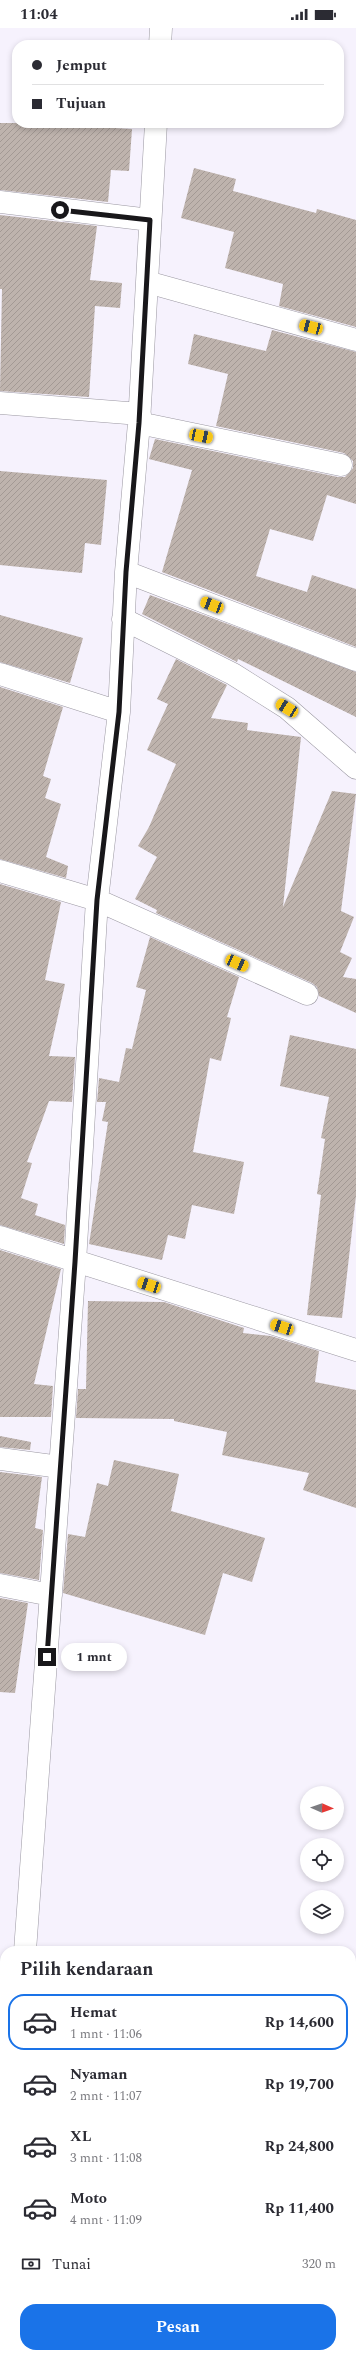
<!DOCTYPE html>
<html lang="id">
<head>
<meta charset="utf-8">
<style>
	:root { --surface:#fff; --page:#f7f7f7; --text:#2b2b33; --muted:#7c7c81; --line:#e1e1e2; --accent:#1a73e8 }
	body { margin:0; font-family:Spectral,serif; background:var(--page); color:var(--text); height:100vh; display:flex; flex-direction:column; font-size:15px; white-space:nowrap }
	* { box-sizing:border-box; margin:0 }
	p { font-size:13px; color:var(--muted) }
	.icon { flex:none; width:22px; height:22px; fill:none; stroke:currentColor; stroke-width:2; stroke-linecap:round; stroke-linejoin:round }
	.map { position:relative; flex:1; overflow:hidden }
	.sheet { position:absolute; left:0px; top:1918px; width:356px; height:412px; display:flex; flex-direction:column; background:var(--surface); border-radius:16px 16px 0 0; box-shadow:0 2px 6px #0003 }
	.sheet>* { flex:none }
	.guide { position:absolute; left:12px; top:12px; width:332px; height:88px; border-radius:16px; box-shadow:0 2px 6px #0003; display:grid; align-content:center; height:88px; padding:0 20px; background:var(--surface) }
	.needle { width:26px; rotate:92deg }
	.fabs { position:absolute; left:300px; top:1758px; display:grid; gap:8px }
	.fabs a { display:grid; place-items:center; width:44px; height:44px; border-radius:50%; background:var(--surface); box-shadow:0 2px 6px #0003; font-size:20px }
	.end { position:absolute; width:18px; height:18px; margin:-9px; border:5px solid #18171a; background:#fff; box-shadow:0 0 0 2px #fff }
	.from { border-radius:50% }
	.bubble { position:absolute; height:28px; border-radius:14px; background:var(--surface); box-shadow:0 2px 6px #0003; font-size:13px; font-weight:700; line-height:28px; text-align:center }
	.car { position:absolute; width:12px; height:24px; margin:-12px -6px; border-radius:5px; box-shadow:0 0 3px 1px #0007; background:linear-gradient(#f5c518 24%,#345 0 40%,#f5c518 0 76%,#345 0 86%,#f5c518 0) }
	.guide b { display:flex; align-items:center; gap:14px; height:38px; font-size:15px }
	.guide b+b { border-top:1px solid var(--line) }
	.guide i { width:10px; height:10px; background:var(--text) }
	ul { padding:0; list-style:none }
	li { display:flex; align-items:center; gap:12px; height:56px; margin:0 8px 6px; padding:0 12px; border:2px solid transparent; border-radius:16px }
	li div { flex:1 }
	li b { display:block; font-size:15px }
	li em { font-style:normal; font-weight:700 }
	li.active { border-color:var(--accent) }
	li>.icon { width:36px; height:36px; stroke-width:1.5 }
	h2 { padding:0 20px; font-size:18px; line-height:48px }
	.pay { display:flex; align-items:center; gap:10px; height:44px; padding:0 20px; font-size:15px }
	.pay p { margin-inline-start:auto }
	.primary-button { display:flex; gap:8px; margin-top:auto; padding:8px 20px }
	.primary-button a { flex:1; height:46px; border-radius:16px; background:var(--accent); color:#fff; font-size:16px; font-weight:700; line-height:46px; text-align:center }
	.status { display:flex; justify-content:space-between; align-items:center; height:28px; padding:0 20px; background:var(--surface); direction:ltr }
	.status svg { height:11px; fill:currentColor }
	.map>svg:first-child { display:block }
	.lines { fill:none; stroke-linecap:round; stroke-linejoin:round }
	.stream { stroke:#89a3b6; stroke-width:9 }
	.building { fill:url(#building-hatch) }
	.street-casing { stroke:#9b98a2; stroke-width:23 }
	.street { stroke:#fff; stroke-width:22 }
	.route { stroke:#18171a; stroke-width:5 }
</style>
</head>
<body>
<div class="status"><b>11:04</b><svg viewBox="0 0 49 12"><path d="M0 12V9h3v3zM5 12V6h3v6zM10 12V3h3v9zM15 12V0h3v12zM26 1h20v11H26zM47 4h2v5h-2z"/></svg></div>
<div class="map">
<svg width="356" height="2330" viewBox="0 0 356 2330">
	<defs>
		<pattern id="building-hatch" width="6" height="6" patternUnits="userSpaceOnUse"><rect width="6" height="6" fill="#beb3ad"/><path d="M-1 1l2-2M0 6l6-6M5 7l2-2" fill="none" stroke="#a39994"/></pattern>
	</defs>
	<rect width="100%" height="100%" fill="#f6f2fd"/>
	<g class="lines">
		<path class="stream" d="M0,2307L2,2273"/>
	</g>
	<path class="building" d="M0,95H79V98L132,101L129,143L111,142L108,174L0,162Z
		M194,140L236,151L233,163L316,185L317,181L356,192V299L279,278L283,256L225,240L234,204L181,190Z
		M0,187L97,198L90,252L122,255L120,280L95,278L89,369L0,363L2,261H0Z
		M272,302L356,324V476L327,467L313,513L270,501L256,548L307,564L312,547L356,561V619L162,544L192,442L149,431L155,411L338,449H345L353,440V433L344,425L216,398L228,346L188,336L194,306L266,323Z
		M0,443L107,452L101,517L85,515L82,545L0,537Z
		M150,567L356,644V689L238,631L237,634L142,586Z
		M0,587L83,610L70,655L0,634Z
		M176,631L227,657L211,690L248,695L247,702L301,709L283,879L332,763L356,766L341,883L354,889L340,924L352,930L343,949L356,951V985L319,968L317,959L312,955L156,885L157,882L135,871L157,829L138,818L149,799L176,736L147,722L168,676L157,671Z
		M0,659L63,679L43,748L51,751L45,770L61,776L46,829L68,838L66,850L0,831Z
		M0,856L61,874L45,952L65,956L49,1028L75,1029L72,1074L49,1073L27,1134L32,1135L21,1170L38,1176L35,1187L65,1197L64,1216L0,1197Z
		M150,909L239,949L227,989L231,990L221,1033L210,1030L193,1124L244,1134L234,1186L192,1177L185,1211L168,1207L162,1232L89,1216L108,1094L102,1093L106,1074H97L99,1050L119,1054L126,1020L132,1021L146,962L136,959Z
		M290,1007L356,1021V1168L342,1290L307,1287L321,1167L317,1166L325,1111L321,1110L329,1069L280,1058Z
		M0,1222L61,1241L34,1356L53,1358L51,1389H0Z
		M88,1273L164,1274L244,1300L243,1305L271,1308L319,1323L315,1354L356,1362V1480L303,1462L309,1445L222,1427L227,1404L174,1393V1391L76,1390L78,1361H86Z
		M0,1408L31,1414L30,1422L0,1419Z
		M114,1432L179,1446L171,1483L265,1510L252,1554L223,1545L205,1607L63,1565L68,1506L85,1509L97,1455L108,1458Z
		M0,1444L42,1449L35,1500L43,1502L39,1552L0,1545Z
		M0,1570L28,1575L15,1665L0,1664Z"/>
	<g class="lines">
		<defs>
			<path id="street" d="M160,17L161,0
				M0,174L150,192
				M147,254L356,312
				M0,375L140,386
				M139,395L341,437
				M126,544L356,632
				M123,591L233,646L287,680L356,740
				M0,646L119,684
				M0,843L97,872L307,966
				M0,1209L356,1322
				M0,1431L60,1439
				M0,1557L51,1567
				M25,1923L75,1234L97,872L119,684L126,544L139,395L156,95
				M0,2273L5,2204
				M328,2325L353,2330"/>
		</defs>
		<use href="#street" class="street-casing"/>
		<use href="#street" class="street"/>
	</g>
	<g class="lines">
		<path class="route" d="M47,1629L75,1234L97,872L119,684L126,544L139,395L150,192L60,182"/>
	</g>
</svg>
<div class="fabs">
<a><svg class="needle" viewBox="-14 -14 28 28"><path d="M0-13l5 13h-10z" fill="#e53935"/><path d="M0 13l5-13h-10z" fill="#7c7c81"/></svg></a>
<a><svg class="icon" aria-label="locate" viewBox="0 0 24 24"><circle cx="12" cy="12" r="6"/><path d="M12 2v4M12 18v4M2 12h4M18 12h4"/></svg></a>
<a><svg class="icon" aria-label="layers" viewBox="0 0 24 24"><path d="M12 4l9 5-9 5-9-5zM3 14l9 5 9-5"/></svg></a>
</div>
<i class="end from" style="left:60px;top:182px"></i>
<i class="end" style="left:47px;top:1629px"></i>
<div class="bubble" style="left:61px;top:1615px;width:66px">1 mnt</div>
<i class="car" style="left:311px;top:299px;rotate:285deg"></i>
<i class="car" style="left:201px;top:408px;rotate:102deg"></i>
<i class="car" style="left:212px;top:577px;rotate:291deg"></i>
<i class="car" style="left:287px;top:680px;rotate:302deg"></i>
<i class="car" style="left:237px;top:935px;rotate:114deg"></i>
<i class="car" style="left:149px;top:1257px;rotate:288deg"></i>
<i class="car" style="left:282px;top:1299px;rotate:288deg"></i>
<div class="guide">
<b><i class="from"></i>Jemput</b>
<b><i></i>Tujuan</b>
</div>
<section class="sheet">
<h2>Pilih kendaraan</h2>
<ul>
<li class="active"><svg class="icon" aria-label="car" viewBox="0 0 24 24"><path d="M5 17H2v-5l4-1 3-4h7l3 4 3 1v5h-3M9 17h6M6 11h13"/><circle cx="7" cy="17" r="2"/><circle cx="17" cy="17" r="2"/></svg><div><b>Hemat</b><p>1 mnt · 11:06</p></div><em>Rp 14,600</em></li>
<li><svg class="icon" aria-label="car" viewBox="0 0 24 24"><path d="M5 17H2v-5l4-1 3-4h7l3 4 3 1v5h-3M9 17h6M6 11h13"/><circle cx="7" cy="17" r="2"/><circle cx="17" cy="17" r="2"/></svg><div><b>Nyaman</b><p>2 mnt · 11:07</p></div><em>Rp 19,700</em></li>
<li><svg class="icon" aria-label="car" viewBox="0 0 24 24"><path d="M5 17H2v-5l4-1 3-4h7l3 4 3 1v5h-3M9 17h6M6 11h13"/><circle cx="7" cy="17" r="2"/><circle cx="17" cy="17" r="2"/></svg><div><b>XL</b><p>3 mnt · 11:08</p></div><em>Rp 24,800</em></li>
<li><svg class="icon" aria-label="car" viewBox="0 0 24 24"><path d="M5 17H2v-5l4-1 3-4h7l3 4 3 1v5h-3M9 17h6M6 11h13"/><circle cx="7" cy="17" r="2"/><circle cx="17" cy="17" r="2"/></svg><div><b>Moto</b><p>4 mnt · 11:09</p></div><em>Rp 11,400</em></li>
</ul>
<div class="pay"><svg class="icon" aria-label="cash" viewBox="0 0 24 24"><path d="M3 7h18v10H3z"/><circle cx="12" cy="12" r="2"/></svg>Tunai<p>320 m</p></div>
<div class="primary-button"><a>Pesan</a></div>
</section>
</div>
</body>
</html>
